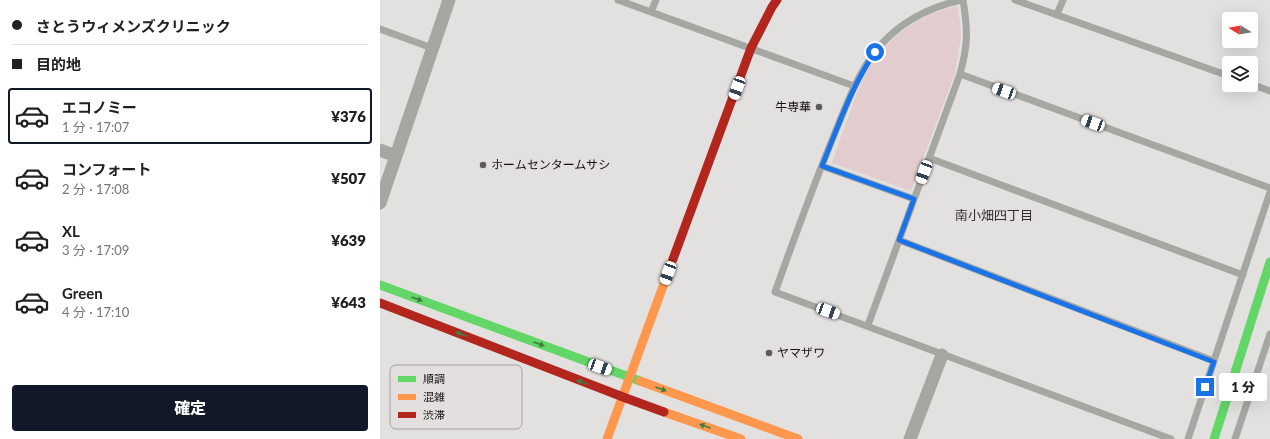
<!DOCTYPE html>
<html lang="ja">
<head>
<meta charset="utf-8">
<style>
	:root { --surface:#fff; --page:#f2f2f2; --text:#202124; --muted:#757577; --line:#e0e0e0; --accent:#111827 }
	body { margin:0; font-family:Lato,"Noto Sans JP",sans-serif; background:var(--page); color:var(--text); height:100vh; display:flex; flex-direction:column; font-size:15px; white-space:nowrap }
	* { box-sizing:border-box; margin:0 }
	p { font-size:13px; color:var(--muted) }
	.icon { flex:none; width:22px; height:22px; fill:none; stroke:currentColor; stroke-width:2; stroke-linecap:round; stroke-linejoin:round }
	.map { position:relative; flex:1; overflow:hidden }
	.details { display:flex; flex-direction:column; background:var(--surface); width:380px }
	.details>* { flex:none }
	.hud { display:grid; align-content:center; height:88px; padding:0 12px; background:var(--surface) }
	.needle { width:26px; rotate:281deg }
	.fabs { position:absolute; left:842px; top:12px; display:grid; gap:8px }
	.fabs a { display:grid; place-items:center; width:36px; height:36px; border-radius:4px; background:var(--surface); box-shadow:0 4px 16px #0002; font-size:20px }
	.end { position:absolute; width:18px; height:18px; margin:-9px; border:5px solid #1a73e8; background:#fff; box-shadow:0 0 0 2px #fff }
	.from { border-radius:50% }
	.bubble { position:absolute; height:28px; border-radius:4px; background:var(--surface); box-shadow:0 4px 16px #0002; font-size:13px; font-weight:800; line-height:28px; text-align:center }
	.car { position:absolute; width:12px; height:24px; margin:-12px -6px; border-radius:5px; box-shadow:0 0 3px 1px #0007; background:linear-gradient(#fff 24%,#345 0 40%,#fff 0 76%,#345 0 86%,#fff 0) }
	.hud b { display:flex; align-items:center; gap:14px; height:38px; font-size:15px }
	.hud b+b { border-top:1px solid var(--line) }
	.hud i { width:10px; height:10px; background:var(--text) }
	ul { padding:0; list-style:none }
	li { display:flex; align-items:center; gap:12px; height:56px; margin:0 8px 6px; padding:0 4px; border:2px solid transparent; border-radius:4px }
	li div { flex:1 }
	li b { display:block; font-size:15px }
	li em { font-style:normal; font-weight:800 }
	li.selected { border-color:var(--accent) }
	li>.icon { width:36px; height:36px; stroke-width:1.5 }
	.button { display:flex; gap:8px; margin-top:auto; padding:8px 12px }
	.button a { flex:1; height:46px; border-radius:4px; background:var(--accent); color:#fff; font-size:16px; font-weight:800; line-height:46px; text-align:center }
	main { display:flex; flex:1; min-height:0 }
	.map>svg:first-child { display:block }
	.green { fill:#e3ccce }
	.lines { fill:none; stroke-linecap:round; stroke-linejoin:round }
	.lane { stroke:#a5a8a2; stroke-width:7 }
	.street { stroke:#a5a8a2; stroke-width:13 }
	.fast { stroke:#63d668; stroke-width:9 }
	.slow { stroke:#ff974d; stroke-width:9 }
	.jam { stroke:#b3261e; stroke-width:9 }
	.oneway { fill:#3f7e41 }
	.route { stroke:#1a73e8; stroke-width:5 }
	.poi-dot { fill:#5c5a5a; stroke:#e4dfdf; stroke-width:1.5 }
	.labels { text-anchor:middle; stroke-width:4; stroke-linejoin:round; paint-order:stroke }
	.poi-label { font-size:12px; fill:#131212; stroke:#e4dfdf; text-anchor:start }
	.neighbourhood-label { font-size:13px; fill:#312d2d; stroke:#e4dfdf }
	.key { fill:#e4dfdf; stroke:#a5a2a2; stroke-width:1 }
	.key-label { font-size:11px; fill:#131212 }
</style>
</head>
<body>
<main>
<section class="details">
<div class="hud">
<b><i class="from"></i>さとうウィメンズクリニック</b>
<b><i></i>目的地</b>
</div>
<ul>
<li class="selected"><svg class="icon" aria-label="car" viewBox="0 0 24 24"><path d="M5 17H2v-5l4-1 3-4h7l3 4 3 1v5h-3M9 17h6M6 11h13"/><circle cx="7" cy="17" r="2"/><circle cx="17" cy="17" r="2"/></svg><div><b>エコノミー</b><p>1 分 · 17:07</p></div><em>¥376</em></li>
<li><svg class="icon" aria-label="car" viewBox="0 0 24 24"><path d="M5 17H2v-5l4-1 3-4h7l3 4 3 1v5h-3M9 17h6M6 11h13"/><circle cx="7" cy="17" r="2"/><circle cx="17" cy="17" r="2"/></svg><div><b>コンフォート</b><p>2 分 · 17:08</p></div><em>¥507</em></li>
<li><svg class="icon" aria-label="car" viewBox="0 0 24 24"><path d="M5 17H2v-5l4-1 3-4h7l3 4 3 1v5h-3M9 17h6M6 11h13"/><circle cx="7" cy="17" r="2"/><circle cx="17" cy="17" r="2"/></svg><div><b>XL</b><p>3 分 · 17:09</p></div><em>¥639</em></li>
<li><svg class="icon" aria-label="car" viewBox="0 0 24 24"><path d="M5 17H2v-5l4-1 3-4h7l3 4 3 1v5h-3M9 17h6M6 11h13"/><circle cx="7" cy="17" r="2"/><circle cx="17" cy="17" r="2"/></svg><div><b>Green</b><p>4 分 · 17:10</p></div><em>¥643</em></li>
</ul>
<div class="button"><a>確定</a></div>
</section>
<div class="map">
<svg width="890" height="439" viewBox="0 0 890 439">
	<rect width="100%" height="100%" fill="#e3e0e0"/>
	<path class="green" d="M577,6L580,21L581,37L575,73L531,191L452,163C458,145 464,128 471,110C476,97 480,83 487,71C507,37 540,14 577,6Z"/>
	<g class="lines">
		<path class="lane" d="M238,0L474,86
			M581,0C546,8 516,24 494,53C476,77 466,106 454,135C433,186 414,239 395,292L791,439
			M635,0L849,76
			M271,12L276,0
			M677,14L683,0
			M0,29L52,48
			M580,74L890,188
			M871,84L890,91
			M549,158L863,275
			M442,166L534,199
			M519,240L834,361
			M488,325L580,74C588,45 588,30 583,0
			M808,439L890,192
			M855,439L890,334"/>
		<path class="street" d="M0,150L16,156
			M0,203L69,0
			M530,439L562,355"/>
		<path class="fast" d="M0,285L260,381
			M834,439L890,262"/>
		<path class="slow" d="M260,381L418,439
			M284,412L361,439
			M227,439L293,259"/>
		<path class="jam" d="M293,259L371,48L392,7L397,0
			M0,303L243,397L284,412"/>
	</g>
	<defs><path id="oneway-solid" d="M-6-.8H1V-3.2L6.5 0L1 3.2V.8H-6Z"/></defs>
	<g class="oneway">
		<use href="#oneway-solid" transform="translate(37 299) rotate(20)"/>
		<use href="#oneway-solid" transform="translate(81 334) rotate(-159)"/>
		<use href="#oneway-solid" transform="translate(159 344) rotate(20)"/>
		<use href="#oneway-solid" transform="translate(202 382) rotate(-159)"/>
		<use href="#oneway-solid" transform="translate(281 389) rotate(20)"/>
		<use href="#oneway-solid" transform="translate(325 426) rotate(-161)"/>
	</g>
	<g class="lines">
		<path class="route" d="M495,52C471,87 458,127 442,166L534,199L519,240L834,362L825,387"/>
	</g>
	<g class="poi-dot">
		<circle cx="439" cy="107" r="4"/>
		<circle cx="103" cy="165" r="4"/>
		<circle cx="389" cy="353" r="4"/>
	</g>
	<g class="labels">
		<g class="poi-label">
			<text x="431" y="111" text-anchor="end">牛専華</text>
			<text x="111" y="169">ホームセンタームサシ</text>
			<text x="397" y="357">ヤマザワ</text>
		</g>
		<g class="neighbourhood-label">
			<text x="614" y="220">南小畑四丁目</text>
		</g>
	</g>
	<rect x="10" y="365" width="132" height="64" rx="6" class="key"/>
	<rect x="18" y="376" width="18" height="6" fill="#63d668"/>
	<rect x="18" y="394" width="18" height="6" fill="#ff974d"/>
	<rect x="18" y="412" width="18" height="6" fill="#b3261e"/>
	<g class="key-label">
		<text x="43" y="383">順調</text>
		<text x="43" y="401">混雑</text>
		<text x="43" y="419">渋滞</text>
	</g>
</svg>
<div class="fabs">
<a><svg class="needle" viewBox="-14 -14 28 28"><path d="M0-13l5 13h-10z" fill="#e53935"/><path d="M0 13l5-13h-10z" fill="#757577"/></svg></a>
<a><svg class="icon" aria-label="layers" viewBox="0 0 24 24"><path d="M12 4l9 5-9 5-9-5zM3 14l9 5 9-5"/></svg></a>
</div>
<i class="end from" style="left:495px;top:52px"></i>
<i class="end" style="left:825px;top:387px"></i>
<div class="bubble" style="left:839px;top:373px;width:48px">1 分</div>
<i class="car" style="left:357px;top:88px;rotate:200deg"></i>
<i class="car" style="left:624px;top:91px;rotate:290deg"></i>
<i class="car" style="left:713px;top:123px;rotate:290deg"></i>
<i class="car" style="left:544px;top:172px;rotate:200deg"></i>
<i class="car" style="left:288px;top:273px;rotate:200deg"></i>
<i class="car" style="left:448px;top:311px;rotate:110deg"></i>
<i class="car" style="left:220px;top:367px;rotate:110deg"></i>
</div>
</main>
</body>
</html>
